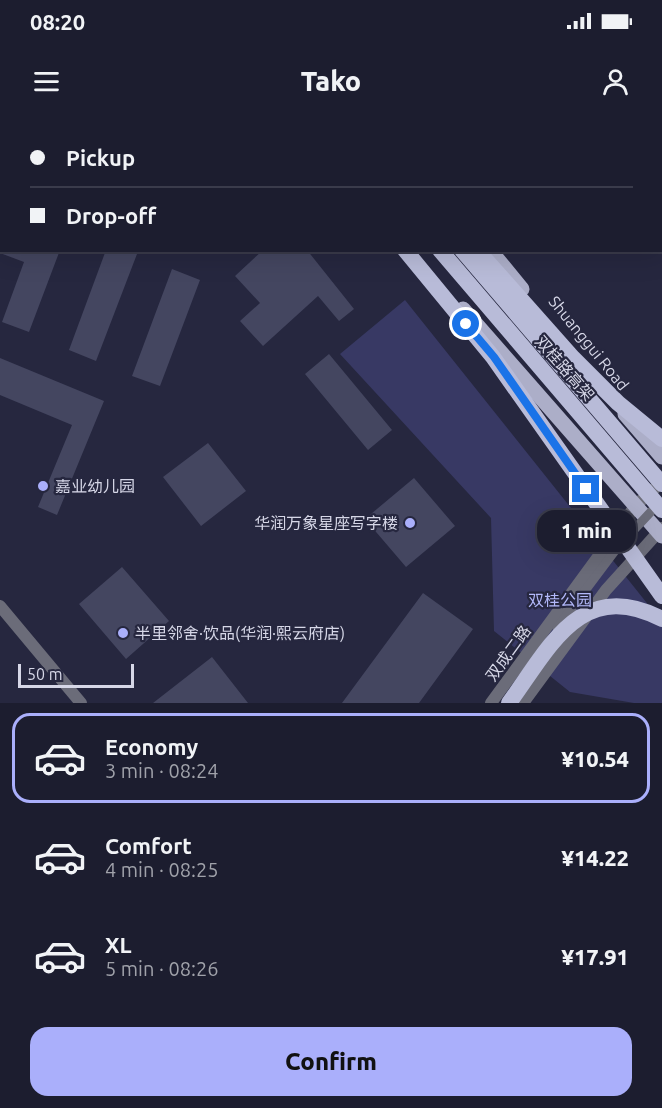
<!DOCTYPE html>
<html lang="en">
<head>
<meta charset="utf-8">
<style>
	:root { --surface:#1c1d2f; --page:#252637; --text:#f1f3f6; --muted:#a0a2aa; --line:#3a3b4b; --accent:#aaaffb }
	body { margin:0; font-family:Ubuntu,"Noto Sans SC",sans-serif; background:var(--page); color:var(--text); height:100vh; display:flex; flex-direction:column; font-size:22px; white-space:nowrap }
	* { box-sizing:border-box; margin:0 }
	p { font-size:20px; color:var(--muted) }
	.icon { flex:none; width:33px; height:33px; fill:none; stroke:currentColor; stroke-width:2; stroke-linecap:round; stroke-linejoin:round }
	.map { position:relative; height:583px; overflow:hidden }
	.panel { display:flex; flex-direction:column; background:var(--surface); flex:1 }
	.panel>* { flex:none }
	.hud { position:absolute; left:0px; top:0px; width:663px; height:132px; box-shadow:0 6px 24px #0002,0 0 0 2px var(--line); display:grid; align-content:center; height:132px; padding:0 30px; background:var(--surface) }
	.scale { position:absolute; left:18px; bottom:15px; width:116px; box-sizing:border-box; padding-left:6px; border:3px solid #d6d7e7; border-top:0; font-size:16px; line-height:21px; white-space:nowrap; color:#d6d7e7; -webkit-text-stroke:4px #26273f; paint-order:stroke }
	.end { position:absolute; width:27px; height:27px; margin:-14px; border:8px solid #1a73e8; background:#fff; box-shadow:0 0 0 3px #fff }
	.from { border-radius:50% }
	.bubble { position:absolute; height:42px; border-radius:18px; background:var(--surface); box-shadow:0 6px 24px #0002,0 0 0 2px var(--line); font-size:20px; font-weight:800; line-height:42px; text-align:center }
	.hud b { display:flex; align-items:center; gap:21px; height:57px; font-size:22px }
	.hud b+b { border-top:2px solid var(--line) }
	.hud i { width:15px; height:15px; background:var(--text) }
	ul { padding:10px 0 0; list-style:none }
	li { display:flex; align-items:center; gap:18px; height:90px; margin:0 12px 9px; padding:0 18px; border:3px solid transparent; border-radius:18px }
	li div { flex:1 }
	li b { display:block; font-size:22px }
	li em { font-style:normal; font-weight:800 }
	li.selected { border-color:var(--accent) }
	li>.icon { width:54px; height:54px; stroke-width:1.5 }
	.action { display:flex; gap:12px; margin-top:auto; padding:12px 30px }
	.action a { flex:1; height:69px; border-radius:18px; background:var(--accent); color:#111; font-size:24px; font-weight:800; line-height:69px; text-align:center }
	.status { display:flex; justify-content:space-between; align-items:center; height:42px; padding:0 30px; background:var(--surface); direction:ltr }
	.status svg { height:16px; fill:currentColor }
	header { display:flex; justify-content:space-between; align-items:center; height:78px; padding:0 30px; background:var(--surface); font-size:27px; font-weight:800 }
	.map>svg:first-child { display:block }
	.green { fill:#383964 }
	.building { fill:#444660 }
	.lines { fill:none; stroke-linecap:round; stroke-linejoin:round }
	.minor { stroke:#6b6c79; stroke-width:12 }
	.primary { stroke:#acaec8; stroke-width:15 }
	.trunk { stroke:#b8bbd8; stroke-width:16 }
	.service-bridge { stroke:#6b6c79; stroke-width:9 }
	.trunk-bridge { stroke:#b8bbd8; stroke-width:16 }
	.route { stroke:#1a73e8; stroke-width:8 }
	.poi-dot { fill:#aaaffb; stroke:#26273f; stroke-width:2 }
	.labels { text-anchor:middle; stroke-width:4.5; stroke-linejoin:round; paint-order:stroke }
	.street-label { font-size:16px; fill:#d6d7e7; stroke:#26273f }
	.poi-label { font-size:16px; fill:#d6d7e7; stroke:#26273f; text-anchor:start }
	.park-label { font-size:16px; fill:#b2b8f9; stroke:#26273f }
</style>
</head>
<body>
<div class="status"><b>08:20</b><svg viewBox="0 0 49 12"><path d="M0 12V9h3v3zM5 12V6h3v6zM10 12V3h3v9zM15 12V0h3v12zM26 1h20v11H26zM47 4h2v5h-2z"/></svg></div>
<header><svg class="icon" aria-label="menu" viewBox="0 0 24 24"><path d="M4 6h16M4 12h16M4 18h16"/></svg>Tako<svg class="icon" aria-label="person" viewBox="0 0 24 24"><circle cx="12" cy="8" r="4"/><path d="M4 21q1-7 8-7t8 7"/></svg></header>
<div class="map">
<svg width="662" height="583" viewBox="0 0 662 583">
	<rect width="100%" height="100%" fill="#26273f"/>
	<path class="green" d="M405,180L662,502V583H634L570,572L494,511L491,398L340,234Z"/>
	<path class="building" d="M0,130H60L29,212L2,202L24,142L0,133Z
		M106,130H129L137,134L96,241L69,230Z
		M263,130H307L354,189L339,201L318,176L263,226L240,201L260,183L235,156Z
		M172,149L200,160L160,266L132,256Z
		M329,234L392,310L368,330L305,254Z
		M0,238L104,281L57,395L38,387L72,305L0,275Z
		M208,323L246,371L201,406L163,357Z
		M414,358L455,406L406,447L365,399Z
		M122,447L169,501L126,539L79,484Z
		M423,473L473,509L419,583H342Z
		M212,537L248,583H153Z"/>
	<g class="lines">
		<path class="minor" d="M0,486L81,583
			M491,583L636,385L655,368
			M523,583L606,470L662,408"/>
		<path class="primary" d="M297,0L298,2
			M379,0L380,2
			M490,130L522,169
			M463,189L662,416
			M625,294L662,337"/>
		<path class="trunk" d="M307,0L308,2
			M329,0L330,2
			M363,0L364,2"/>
		<path class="service-bridge" d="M557,508L617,428L660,382"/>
		<path class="trunk-bridge" d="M405,130L493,237L662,476
			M440,130L662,390
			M462,130L662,364
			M477,130L573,238L618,283L662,319
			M509,583C550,527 581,457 662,499"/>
	</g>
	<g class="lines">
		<path class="route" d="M466,204L494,237L586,369"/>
	</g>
	<g class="poi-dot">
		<circle cx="43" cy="366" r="6"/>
		<circle cx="410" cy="403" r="6"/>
		<circle cx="123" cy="513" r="6"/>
	</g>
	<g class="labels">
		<g class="street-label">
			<text transform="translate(589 223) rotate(51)" y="6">Shuanggui Road</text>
			<text transform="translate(565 248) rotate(49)" y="6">双桂路高架</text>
			<text transform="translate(508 533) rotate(-54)" y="6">双成二路</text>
		</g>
		<g class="poi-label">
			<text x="55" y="372">嘉业幼儿园</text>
			<text x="398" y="409" text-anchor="end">华润万象星座写字楼</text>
			<text x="135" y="519">半里邻舍·饮品(华润·熙云府店)</text>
		</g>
		<g class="park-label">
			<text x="560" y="486">双桂公园</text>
		</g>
	</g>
</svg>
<div class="scale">50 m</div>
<i class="end from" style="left:466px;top:204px"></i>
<i class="end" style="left:586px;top:369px"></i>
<div class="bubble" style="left:537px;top:390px;width:99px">1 min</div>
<div class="hud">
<b><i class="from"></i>Pickup</b>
<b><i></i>Drop-off</b>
</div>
</div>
<section class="panel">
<ul>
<li class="selected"><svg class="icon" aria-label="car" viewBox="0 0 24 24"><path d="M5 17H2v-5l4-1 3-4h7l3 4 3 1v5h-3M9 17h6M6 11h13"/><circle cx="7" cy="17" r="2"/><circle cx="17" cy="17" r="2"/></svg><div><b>Economy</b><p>3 min · 08:24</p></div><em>¥10.54</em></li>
<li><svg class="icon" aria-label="car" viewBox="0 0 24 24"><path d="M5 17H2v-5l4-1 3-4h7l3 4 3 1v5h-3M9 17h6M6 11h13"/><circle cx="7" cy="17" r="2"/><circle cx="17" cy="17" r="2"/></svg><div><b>Comfort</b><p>4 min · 08:25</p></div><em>¥14.22</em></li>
<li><svg class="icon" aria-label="car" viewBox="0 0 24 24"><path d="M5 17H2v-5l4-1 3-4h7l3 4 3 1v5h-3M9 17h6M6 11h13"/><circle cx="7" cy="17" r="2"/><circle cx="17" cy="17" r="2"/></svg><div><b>XL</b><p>5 min · 08:26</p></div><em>¥17.91</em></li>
</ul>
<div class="action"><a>Confirm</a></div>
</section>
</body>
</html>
